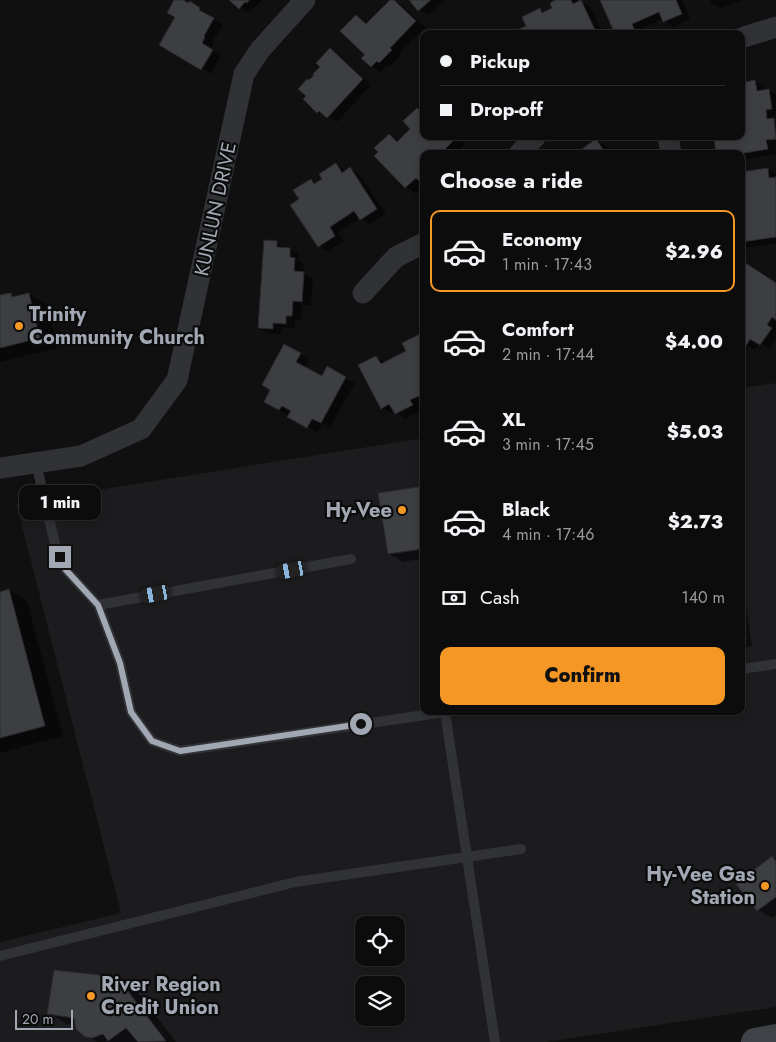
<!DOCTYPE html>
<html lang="en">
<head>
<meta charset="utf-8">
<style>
	:root { --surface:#0c0c0d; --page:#1a1a1b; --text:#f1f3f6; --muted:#9a9b9d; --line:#2c2c2e; --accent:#f59724 }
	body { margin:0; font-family:Jost,sans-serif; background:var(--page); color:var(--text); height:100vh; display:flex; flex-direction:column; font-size:19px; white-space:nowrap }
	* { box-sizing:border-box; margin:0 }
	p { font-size:16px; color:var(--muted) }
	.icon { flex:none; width:28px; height:28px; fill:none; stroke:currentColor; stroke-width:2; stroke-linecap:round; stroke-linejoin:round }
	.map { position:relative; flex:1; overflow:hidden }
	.panel { position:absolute; left:420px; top:150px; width:325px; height:565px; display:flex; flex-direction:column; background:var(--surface); border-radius:10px; box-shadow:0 2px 8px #0003,0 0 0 1px var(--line) }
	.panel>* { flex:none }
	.guide { position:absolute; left:420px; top:30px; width:325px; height:110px; border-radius:10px; box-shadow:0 2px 8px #0003,0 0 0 1px var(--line); display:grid; align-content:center; height:110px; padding:0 20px; background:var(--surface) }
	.tools { position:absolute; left:355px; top:916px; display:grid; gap:10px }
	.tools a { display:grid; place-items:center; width:50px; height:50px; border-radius:10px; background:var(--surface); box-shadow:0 2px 8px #0003,0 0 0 1px var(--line); font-size:25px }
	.scale { position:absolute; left:15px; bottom:12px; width:58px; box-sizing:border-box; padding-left:5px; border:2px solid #a1a8b3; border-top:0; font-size:14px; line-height:18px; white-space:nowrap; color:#a1a8b3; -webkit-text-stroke:4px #0b0b0c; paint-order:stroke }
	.end { position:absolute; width:22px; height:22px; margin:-11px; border:6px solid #a1a8b3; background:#111; box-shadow:0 0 0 2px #111 }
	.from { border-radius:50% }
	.bubble { position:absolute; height:35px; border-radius:10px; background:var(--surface); box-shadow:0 2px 8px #0003,0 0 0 1px var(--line); font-size:16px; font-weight:800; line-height:35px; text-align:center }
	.car { position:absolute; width:15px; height:30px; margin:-15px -8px; border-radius:6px; box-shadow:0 0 4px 1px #0007; background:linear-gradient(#222 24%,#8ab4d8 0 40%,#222 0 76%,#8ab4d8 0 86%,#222 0) }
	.guide b { display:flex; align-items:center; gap:18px; height:48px; font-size:19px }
	.guide b+b { border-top:1px solid var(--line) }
	.guide i { width:12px; height:12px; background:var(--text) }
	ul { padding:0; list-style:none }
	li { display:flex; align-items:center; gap:15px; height:82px; margin:0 10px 8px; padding:0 10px; border:2px solid transparent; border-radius:10px }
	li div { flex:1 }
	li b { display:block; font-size:19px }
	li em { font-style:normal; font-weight:800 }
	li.current { border-color:var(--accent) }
	li>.icon { width:45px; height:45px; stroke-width:1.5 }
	h2 { padding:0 20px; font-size:22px; line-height:60px }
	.pay { display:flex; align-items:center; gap:12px; height:55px; padding:0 20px; font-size:19px }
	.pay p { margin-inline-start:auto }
	.primary-button { display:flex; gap:10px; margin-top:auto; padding:10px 20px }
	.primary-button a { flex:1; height:58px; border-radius:10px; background:var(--accent); color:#111; font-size:20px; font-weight:800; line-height:58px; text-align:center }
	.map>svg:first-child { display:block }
	.built { fill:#1c1c1e; fill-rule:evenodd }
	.shadow { fill:#0007 }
	.building { fill:#3c3e41; stroke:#2a2a2d }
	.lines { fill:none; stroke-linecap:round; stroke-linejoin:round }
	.lane { stroke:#313236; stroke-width:10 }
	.street { stroke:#313236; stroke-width:21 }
	.secondary { stroke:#3f4246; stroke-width:28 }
	.route { stroke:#a1a8b3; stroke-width:6 }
	.poi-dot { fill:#f59724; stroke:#0b0b0c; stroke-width:2 }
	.labels { text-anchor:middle; stroke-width:4.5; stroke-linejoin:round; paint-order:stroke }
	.street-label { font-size:20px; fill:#a1a8b3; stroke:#0b0b0c }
	.poi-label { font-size:20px; font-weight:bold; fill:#a1a8b3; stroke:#0b0b0c; text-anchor:start }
</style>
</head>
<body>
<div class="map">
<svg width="776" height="1042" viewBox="0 0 776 1042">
	<rect width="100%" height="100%" fill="#101011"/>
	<path class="built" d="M776,383V1007L546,1042H0V942L121,913L16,503L424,438V711H741V388ZM364,925H396V958H364ZM364,985H396V1018H364Z"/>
	<path class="shadow" d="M176,0H182L199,9L208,14L207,16L223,25L212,42L214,43L210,49L221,56L211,74L160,44L177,17Z
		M230,0H263L248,13Z
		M391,0L401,5L425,27L399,54L401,56L389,67L386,66L381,72L371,66L367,55L356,16L368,24Z
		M411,0H446L428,15L419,10Z
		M558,0H576L578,3L581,2L590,7L603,34H521L540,9L546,13L554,9Z
		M602,0H682L690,19L673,27L663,19L640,29L642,34H616Z
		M710,0H744L720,8L711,3Z
		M330,50L339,55L371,85L337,122L318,112L307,96L310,82L322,67Z
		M755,81L764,87L765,90H768L776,94V114H775L776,154L741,160V154H717L715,139L741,136Z
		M417,109L421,111L424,136H457L464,144L455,154H424V184L415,193L406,187L389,136L399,141L412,129Z
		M596,141L605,146L610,154H577Z
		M336,164L346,171L350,169L359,174L386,214L370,224L360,218L338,233L344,241L328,251L319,246L301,200L311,181L316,184L324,179Z
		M768,169L776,174V243L741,248V174Z
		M265,241L277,242L286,249H290L299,254V261L304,264L303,273L313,278L311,306L302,305L301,321L295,320V328L282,327L281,334L268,333L259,328Z
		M776,284V340L770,349L760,343L755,350L741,342Z
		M11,294L17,297L29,294L47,305L58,348L0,362V297Z
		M420,335L424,337V403L418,406L421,410L405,419L395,411L391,413L382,408L376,357L385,362L408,352Z
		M285,345L309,359L305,368L322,378L327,368L355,383L330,427L322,423L317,432L265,402L272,389Z
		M424,488V558L403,562L389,554Z
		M741,574L752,646L741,648Z
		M9,590L27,601L63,736L0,753V593Z
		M772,857L776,859V915L772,918L758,910Z
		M116,978L135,989L176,1042H97L81,1033L75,1025L67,1024L49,1013Z"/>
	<path class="building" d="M174,0H183L188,3L190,1L200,8L199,10L214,18L204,36L205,37L202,43L213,50L201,70L159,45L175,17L167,13Z
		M229,0H249L247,3L245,2L239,9Z
		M390,0H394L416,21L390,48L392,50L379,63L377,61L371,67L361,58L365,55L340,31L356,15L366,24Z
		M409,0H431L418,11Z
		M555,0H571L573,4L581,0L597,34H519L517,30L526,26L522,17L540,8L542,13L552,8L550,3Z
		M600,0H676L682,14L663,22L659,12L632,24L636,33L615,34Z
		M330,48L363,79L327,118L319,111L317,113L303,99L306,96L298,89L307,79L309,80L314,75L313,74L320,67L316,63Z
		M755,80L757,91L769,89L772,109L766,110L767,119L774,118L776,139L766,140L768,149L739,154H716L714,138L741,136V83Z
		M424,107V136H454L456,138L445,149L450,154H424V186L416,178L405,188L374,156L378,152L374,148L389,134L397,142L410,129L403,121L417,108L420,111Z
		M596,139L606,154H575Z
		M336,163L342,173L350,167L377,209L360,220L354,211L330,227L335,236L318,247L290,205L299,199L293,190L311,179L314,184L322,179L319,174Z
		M768,168L769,178L776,177V237L741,242V172Z
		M264,240L277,241V247L290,248V257L295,258L294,271L304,272L302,302L293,301L292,316H286V324L273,323V329L258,328Z
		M744,262L776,283V320L772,317L767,325L772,328L760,345L750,339L746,346L741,343V267Z
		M11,293L12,297L29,293L40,338L0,348V295Z
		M420,334L424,341V399L421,400L419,396L410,400L413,405L395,414L389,404L381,409L358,365L376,356L381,364L406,351L402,343Z
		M284,344L301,353L296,362L322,376L327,366L346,377L321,423L312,419L307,428L287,417L291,411L282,406L279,410L264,402L270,390L262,385Z
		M424,486V561L422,549L388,554L378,493Z
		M9,589L45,726L0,738V592Z
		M772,856L776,861V897L757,911L736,884Z
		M54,970L117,977L166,1041L138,1042L126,1028L108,1041L103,1034L92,1038L85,1037L76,1029L74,1018L47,1014Z"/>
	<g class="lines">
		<path class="lane" d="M36,463L55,544L66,570L98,605L120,663L131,712L152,741L180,751L452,711
			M98,605L351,559
			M741,669L776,664
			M445,712L495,1042
			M0,956L295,882L521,849"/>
		<path class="street" d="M741,38L776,27
			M668,136L671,154
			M519,154L536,136
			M363,293L396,257L424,243
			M0,468L81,456L141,429L177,380L244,74L260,50L305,0"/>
		<path class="secondary" d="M755,1042L776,1038"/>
	</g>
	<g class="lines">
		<path class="route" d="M60,557L66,570L98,605L120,663L131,712L152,741L180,751L361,724"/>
	</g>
	<g class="poi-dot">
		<circle cx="19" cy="326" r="5"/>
		<circle cx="402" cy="510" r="5"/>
		<circle cx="765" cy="886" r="5"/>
		<circle cx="91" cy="996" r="5"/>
	</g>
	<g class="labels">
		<g class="street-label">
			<text transform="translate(215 209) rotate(-78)" y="7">KUNLUN DRIVE</text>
		</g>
		<g class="poi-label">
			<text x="29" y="321">Trinity<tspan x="29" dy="23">Community Church</tspan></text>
			<text x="392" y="517" text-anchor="end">Hy-Vee</text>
			<text x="755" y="881" text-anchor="end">Hy-Vee Gas<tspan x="755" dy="23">Station</tspan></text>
			<text x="101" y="991">River Region<tspan x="101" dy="23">Credit Union</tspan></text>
		</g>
	</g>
</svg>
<div class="tools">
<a><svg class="icon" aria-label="locate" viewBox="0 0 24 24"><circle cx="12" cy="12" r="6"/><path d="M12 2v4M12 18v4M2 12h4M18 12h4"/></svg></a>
<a><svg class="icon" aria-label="layers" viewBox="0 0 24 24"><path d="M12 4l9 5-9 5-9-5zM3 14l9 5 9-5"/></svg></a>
</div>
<div class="scale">20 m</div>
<i class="end from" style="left:361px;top:724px"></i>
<i class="end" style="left:60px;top:557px"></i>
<div class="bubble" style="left:19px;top:485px;width:82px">1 min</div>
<i class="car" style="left:292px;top:570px;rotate:260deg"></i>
<i class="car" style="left:156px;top:594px;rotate:260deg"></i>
<div class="guide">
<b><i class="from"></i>Pickup</b>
<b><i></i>Drop-off</b>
</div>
<section class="panel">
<h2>Choose a ride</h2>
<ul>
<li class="current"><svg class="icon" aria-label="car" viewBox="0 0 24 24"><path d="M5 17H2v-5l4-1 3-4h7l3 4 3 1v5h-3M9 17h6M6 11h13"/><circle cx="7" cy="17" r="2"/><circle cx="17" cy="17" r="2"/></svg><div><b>Economy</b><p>1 min · 17:43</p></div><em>$2.96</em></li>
<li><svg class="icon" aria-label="car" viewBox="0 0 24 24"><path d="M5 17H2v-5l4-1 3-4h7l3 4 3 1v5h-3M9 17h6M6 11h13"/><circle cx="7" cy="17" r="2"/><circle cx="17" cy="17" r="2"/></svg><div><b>Comfort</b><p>2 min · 17:44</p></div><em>$4.00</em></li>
<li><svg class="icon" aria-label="car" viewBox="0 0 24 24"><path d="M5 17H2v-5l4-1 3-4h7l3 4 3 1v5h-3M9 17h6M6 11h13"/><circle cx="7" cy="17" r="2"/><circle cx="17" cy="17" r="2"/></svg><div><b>XL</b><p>3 min · 17:45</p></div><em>$5.03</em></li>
<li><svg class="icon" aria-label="car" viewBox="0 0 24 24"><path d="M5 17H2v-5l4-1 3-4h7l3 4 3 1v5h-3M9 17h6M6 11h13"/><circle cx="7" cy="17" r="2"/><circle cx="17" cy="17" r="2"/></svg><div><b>Black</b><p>4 min · 17:46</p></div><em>$2.73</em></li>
</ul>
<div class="pay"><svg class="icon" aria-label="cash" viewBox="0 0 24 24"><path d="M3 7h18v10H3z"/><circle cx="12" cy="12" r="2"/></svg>Cash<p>140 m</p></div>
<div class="primary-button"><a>Confirm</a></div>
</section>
</div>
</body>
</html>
